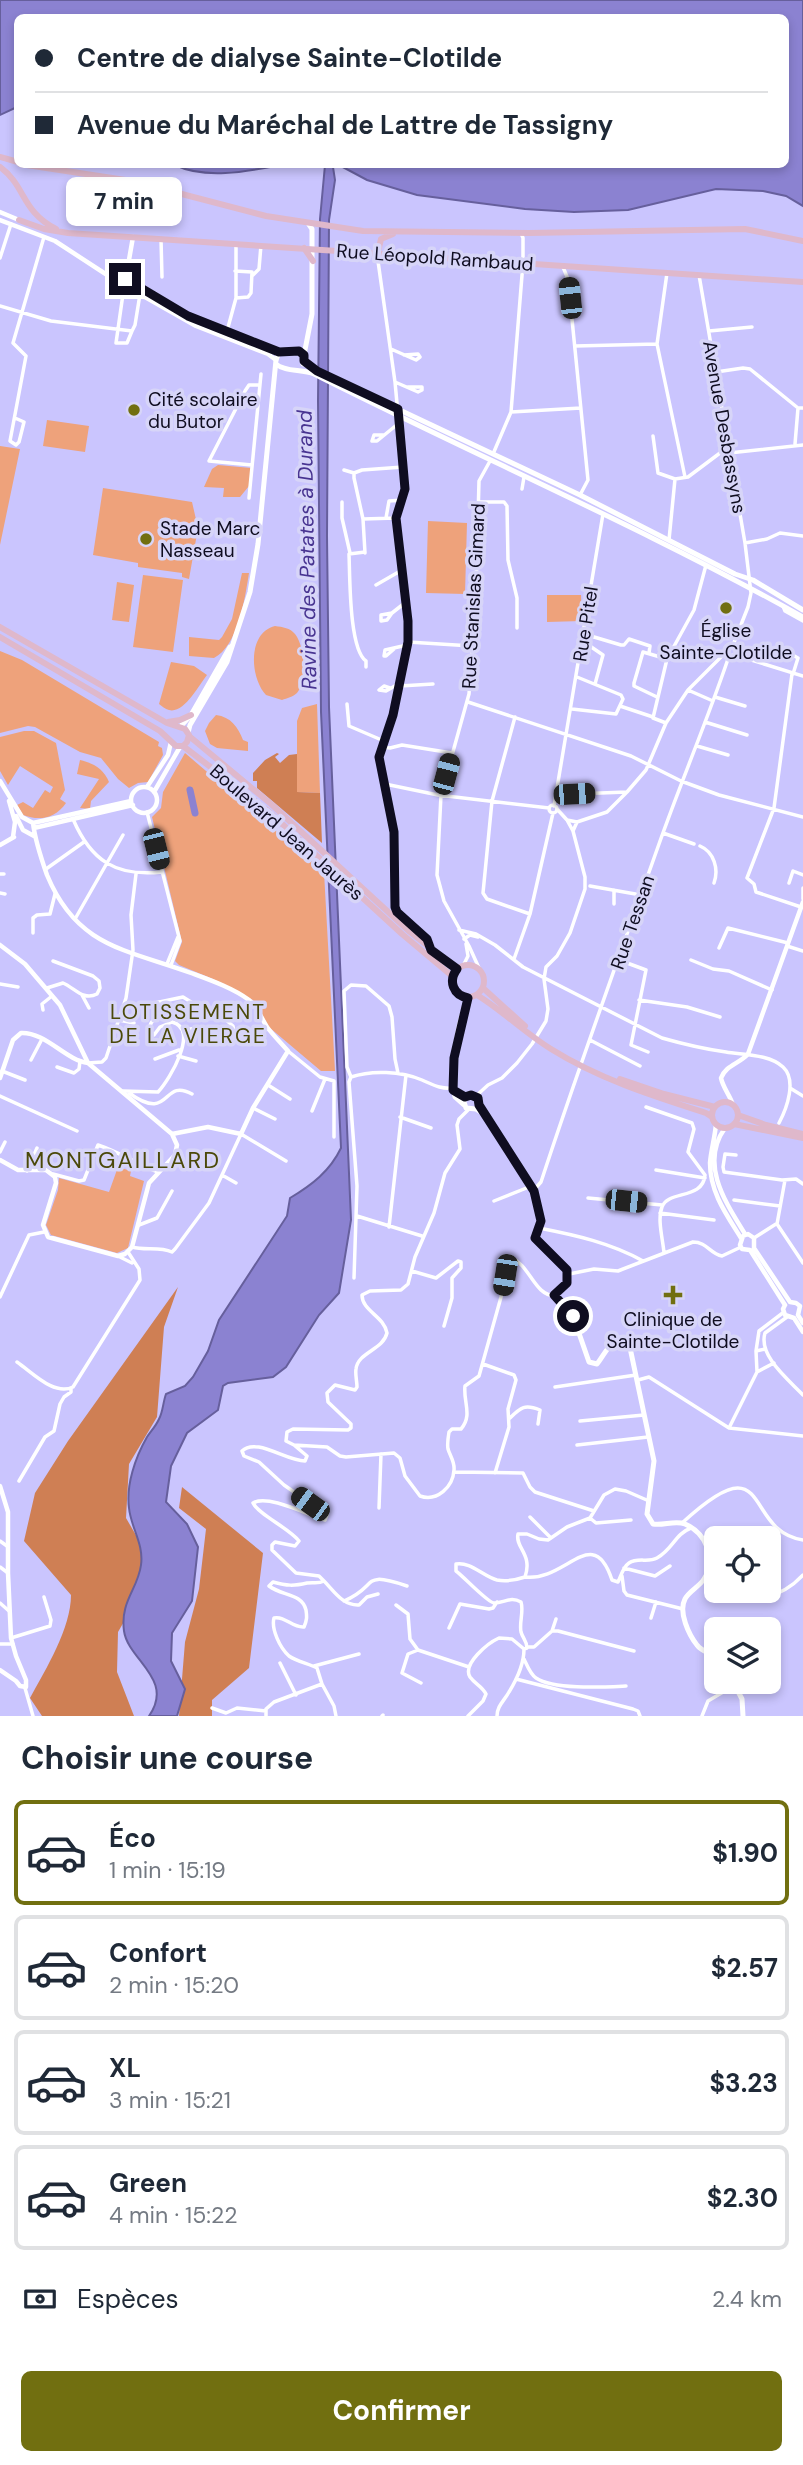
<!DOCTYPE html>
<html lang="fr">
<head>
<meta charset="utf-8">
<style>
	:root { --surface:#fff; --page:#f6f6f7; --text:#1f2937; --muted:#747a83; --line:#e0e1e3; --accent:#716f10 }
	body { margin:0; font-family:"DM Sans",sans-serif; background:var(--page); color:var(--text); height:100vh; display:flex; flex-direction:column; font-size:26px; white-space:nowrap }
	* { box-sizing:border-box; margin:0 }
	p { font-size:23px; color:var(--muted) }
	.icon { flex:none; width:38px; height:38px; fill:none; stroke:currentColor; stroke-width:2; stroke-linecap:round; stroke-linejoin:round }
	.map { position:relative; height:1716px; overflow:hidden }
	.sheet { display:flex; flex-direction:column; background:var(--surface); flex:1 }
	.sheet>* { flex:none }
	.top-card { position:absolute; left:14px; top:14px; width:775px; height:154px; border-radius:10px; box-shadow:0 4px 10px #0003; display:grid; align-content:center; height:154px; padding:0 21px; background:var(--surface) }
	.buttons { position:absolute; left:704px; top:1526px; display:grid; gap:14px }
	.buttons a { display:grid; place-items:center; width:77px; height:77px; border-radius:10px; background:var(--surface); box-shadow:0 4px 10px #0003; font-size:35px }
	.end { position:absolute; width:32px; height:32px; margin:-16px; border:9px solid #0f0d20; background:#fff; box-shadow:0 0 0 4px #fff }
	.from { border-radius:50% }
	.bubble { position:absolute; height:49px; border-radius:10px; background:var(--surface); box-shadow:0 4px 10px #0003; font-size:23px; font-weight:700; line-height:49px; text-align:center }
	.car { position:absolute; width:21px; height:42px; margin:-21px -10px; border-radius:9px; box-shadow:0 0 5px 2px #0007; background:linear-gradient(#222 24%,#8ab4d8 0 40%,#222 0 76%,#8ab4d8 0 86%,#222 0) }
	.top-card b { display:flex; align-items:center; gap:24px; height:66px; font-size:26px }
	.top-card b+b { border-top:2px solid var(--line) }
	.top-card i { width:18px; height:18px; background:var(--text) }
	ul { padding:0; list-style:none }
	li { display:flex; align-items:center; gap:21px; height:105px; margin:0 14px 10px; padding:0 7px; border:4px solid var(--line); border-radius:10px }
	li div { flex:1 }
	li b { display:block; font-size:26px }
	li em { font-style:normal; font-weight:700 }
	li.active { border-color:var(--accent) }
	li>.icon { width:63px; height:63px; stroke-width:1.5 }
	h2 { padding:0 21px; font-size:32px; line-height:84px }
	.pay { display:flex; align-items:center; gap:18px; height:77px; padding:0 21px; font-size:26px }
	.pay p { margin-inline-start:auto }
	.primary-button { display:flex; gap:14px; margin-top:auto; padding:14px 21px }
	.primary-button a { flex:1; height:80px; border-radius:10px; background:var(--accent); color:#fff; font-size:28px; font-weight:700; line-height:80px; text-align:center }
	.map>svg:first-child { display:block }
	.green { fill:#eea27b }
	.forest { fill:#cf7f54 }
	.water { fill:#8b82d1; stroke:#665f9c; stroke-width:2 }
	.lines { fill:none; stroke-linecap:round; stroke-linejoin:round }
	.river { stroke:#8b82d1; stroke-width:7 }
	.minor { stroke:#fff; stroke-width:3.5 }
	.tertiary { stroke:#fff; stroke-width:4.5 }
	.secondary { stroke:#fff; stroke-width:5 }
	.primary { stroke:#dfb8cb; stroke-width:6 }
	.route { stroke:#0f0d20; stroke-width:9 }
	.poi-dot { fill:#716f10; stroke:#d7d5f8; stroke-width:2.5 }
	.labels { text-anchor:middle; stroke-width:7; stroke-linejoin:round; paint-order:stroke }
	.street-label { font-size:19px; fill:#0f0d20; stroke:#d7d5f8 }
	.poi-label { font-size:19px; fill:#0f0d20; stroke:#d7d5f8; text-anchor:start }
	.water-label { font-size:21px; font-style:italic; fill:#483491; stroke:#d7d5f8 }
	.neighbourhood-label { font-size:21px; letter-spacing:2px; fill:#4b4909; stroke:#d7d5f8 }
	.quarter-label { font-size:23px; letter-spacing:2px; fill:#4b4909; stroke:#d7d5f8 }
</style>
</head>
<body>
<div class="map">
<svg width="803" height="1716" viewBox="0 0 803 1716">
	<rect width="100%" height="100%" fill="#cac5fe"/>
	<path class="green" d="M47,420L89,426L85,452L43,446Z
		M0,446L20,449L0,545Z
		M218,465L251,468L249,486L240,497H223L224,488L204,487L212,469Z
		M103,488L192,502L198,528L189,579L182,577V573L138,567V563L93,555Z
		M428,521L467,523L465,594L426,593Z
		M242,573H249C245,598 238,646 214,658L189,656V637L219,640L222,637L232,619Z
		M143,575L183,580L173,652L133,647Z
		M117,582L134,585L129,622L112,620Z
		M547,595H581L582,621L547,622Z
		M275,626C283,627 290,628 295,634C305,646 307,681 297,693C293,697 287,698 282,700L266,695C250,678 247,633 275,626Z
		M0,651L22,660L159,742L158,746L162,748L163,755L148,782L138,783L129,788L118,779L101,758L80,752L35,727L28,726L0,733Z
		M171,662L194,666L207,675C199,685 184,714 169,710C165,709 162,706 159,704Z
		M317,704L320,793L297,792V721L302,708Z
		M216,715C231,717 238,727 243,740L248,742V751L217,748L210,744L205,731L209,723Z
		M24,731H34L56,743L65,790L60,799L66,803C55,819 39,821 23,815L17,805L23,802L33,808L45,790L50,793L53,787L20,766L8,785L0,771V737Z
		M185,753L324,872L335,1071H321L270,1028L253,1000L213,979L179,965L175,961L182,942L152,817L161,808L163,792Z
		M80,760C93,763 104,769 109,782L91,801L90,809L80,808L99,779L77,774Z
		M118,1167L131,1171L130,1176L144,1181L128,1248L117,1253L51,1235L46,1225L58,1190L59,1178L109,1192Z"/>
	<path class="forest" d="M277,753L279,754L275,757L280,763L289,755L297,754V792L320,793L322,843L257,788V781H253V773L265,760Z
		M178,1287L164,1327L157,1417L129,1464L126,1518L155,1568L118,1632L117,1672L134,1716H42L30,1698C46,1669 71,1628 71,1595L24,1541L35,1493L68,1441Z
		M182,1487L263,1553L249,1668L212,1700V1716H179L185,1642L199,1589L206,1529L179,1508Z"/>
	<path class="water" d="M0,0H803V206L786,196L763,191L716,189L628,210L574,212L525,209L417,195L367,180L339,165L786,164V18H18L17,107L0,115Z
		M175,165H281C249,171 206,180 175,165Z
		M325,165L333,167L335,180L329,220L327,536L329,707L351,1220L339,1293L319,1315L286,1367L273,1377L228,1383L223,1386L218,1410L187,1433L171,1466L166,1502L187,1524L198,1547L192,1601L172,1633L171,1661L185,1689L177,1716H149C175,1679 128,1660 124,1631C120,1601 138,1589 141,1565C144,1544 131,1528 129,1508C126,1485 135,1458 147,1437C151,1431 156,1426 159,1419C163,1412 163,1402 166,1394L185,1386L193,1377L208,1351L219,1320L287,1216L290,1198C312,1185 330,1171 341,1148L321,712L318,401L320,219Z"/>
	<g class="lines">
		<path class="river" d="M190,790L195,813"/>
		<path class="minor" d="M161,239L162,277
			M377,254L395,382L405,489L396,518L409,621L408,642L393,715L379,757L394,832L395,909L427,939L430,946
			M0,258L11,224
			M563,267L568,279L588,480L580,495
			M667,273L657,344L685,477
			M253,275L259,269L261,245
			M123,294L116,343H127L132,331
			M236,298V244
			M0,306L51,321L132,331L135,325L141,288
			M227,331L236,298L248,297L251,293L252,272L235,271
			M709,331L752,327
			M575,346L657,344
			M391,349L416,360L420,357L418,354L404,355
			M716,372L743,368L750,369L798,408H803
			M395,382L418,392L422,390V387H408
			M511,412L581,408
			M15,418L24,422L19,442L16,445L10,441L26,356L13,343L44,237
			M384,435H374L372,441H377L399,423
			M653,436L658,473L675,479
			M795,444L798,408
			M729,453L803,445
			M493,454L511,412L523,263V238L521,233
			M252,465L209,461L245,391L249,385H260
			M344,470L354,473
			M675,479L688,477L728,447
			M522,489L524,477
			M249,498L261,374
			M342,502V518L350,553
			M478,502H504L507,506L508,560L517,598V628
			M386,518L389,501L403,500
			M363,519L396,518
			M669,540L675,479
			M745,543L767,539L780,533L803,536
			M365,552L349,554C350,577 349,649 366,661V667
			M365,553L363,519L354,478V473L362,470L403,467
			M376,585L402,570
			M783,606L785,611L803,621
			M392,613L381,615V621L387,620L392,613L406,602
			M584,634L621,645H624L629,639L650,646L649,653
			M408,642L472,646
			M584,642L603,655L595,684
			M778,647L798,658L793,674
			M394,649L386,656H384L385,650L407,645
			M729,656L735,655L803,676
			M792,674L774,808L747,878L754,884L756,892L801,907
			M400,686L433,684
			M390,688L384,686L379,690L386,691L400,683
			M688,690L713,701
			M657,697L634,686V683L643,652L667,659
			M715,697L745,706
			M468,702L631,756L681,781L719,795L803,817
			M347,704L349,726L384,741
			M620,706L653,717
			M572,709L616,714L623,699L621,695L577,677
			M515,717L492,801L483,893L487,899L530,914
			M705,722L747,735
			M666,723L653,718L667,659L694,610L706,565
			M697,746L728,755
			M382,747L390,748L402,745L452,753
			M385,784L438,795L549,808
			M574,794L627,792
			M549 809a4 4 0 1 1 8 0a4 4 0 1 1-8 0Z
			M554,806L603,514
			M557,809L567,820L577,822
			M147,812L180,941L171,965
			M73,819C91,861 116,877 162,872
			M573,831L577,822L607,812L627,792L646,770L666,723L688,690L733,645L748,607L751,593L745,543L699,275
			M663,833L694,844
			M700,846C714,852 719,869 714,883
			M46,869L84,842
			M0,874H4
			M789,883L793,871L803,875
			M590,886L641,895
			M803,888V899
			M614,890V904
			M0,893L5,894
			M75,919L123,835
			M459,930L476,934L495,945L523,967L662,1038C683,1044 704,1049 726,1052C743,1055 769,1054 783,1067C797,1080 787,1108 779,1123
			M33,933V918L37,915L50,914L55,894
			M464,939L470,935L478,937
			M787,946L803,951
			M719,948L728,928L788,943
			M514,959L530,914L553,813
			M619,960L646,970L631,1045L648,1052
			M691,960L713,969L729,971L772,990
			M167,964L178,937
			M463,966L468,956L466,944
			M479,968L469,946L444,901L437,875L441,795L469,694L476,591L479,481L490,461
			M0,984L18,987
			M47,988L63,983C75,988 83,1001 97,994L100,988L99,981L93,976L53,961
			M82,995L89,1008
			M639,1000L687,1007L720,1017
			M150,1004L183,997L191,1002L199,1016L226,1020L233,1026L234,1031L223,1040L198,1028L183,1030
			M43,1010L42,1004L52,996
			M119,1020L134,1023
			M590,1040L640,1066
			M288,1051L320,1077L334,1081V1137
			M178,1056L196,1061
			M155,1059L179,1050
			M31,1060L42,1039
			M88,1063L102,1062L106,1058L126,998L133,950L131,915L136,874
			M57,1067L74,1073L79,1069L80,1061
			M2,1071L25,1080
			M351,1077C371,1070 401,1071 422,1080C434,1085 439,1089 453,1088
			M268,1085L290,1099
			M790,1088L803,1096
			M123,1091L158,1092C170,1079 200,1029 172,1022L160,1027L154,1035L150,1031C148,1018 159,1018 170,1014
			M129,1093C172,1124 161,1077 192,1094
			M0,1096L77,1131
			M476,1096L488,1085L502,1078L517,1063L532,1044L546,1021L548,1009L544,979L546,967L557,956L570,933L585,889V877L573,831L567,820
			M646,1107L692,1123L694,1129L688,1152L705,1175C703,1200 668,1190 662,1207C657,1219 663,1240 664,1253
			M253,1108L275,1119
			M312,1111L325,1079
			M400,1117L431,1128
			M0,1152L5,1142
			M736,1155L725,1154L723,1167L724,1172L782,1180L796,1179L803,1184
			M656,1170L705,1178
			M27,1171L37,1148
			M53,1174L79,1181L84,1180L98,1145C119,1152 137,1164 158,1172
			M222,1175L236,1183
			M785,1180L777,1224L803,1263
			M533,1191L541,1182C578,1069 619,957 659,844C681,782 707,721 728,659L729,656L725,653
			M588,1198L662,1205
			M734,1200L780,1206
			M494,1201L529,1187
			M660,1213L714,1220
			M357,1216L422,1236
			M139,1225L157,1218L172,1191
			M389,1227L406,1075
			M539,1228C575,1235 611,1243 643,1261
			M754,1238L776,1224
			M132,1247C145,1251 159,1246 172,1252L175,1249L209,1203L241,1134L286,1161
			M118,1256L132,1263
			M412,1271L436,1278L458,1261L461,1262V1268L452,1278V1298L444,1326
			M569,1274L594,1269L618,1271L693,1242C707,1242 710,1254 722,1256L741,1247
			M354,1278L357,1186L349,1082L351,1077L347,1067L344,991L351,985L366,986L389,1006L392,1017L395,1059L398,1073
			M0,1297L29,1235L44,1232
			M787,1317L765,1333C758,1356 789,1380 803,1395
			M756,1351L759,1331L784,1312
			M17,1362C33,1373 54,1396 73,1387L140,1280L139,1269L128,1252
			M483,1364L514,1375L516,1380L508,1409L509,1427L495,1473
			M757,1372L756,1351L765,1349
			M638,1380L649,1377L729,1428L803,1436
			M555,1387L636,1375
			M510,1418C521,1407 525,1404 540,1410L538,1424
			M580,1421L644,1415
			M729,1428L757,1372L774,1363
			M294,1445L327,1447L340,1456L346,1457L394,1453L400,1458L405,1476L420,1496C437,1502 453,1487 454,1470C455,1462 450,1456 448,1449C447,1444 448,1438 449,1432L452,1429H461C473,1415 463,1402 465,1386L479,1376L503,1290L504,1261L511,1257C531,1267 534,1295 555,1296
			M577,1445L648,1437
			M455,1472L523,1473L530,1487L535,1492L594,1511
			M19,1481L45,1437L54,1431L60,1404L64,1397L71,1392V1389
			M379,1508L381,1454
			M530,1517L550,1537
			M590,1518L596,1523L631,1520
			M682,1523C773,1439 742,1531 803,1540
			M0,1541L7,1546
			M0,1567L8,1573
			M624,1568L655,1576L670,1566
			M622,1576L624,1591L627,1595L683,1609
			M525,1577C566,1582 593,1522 612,1580L618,1582C621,1576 623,1567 629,1563C638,1557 648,1563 657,1558C673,1549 675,1534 691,1528
			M705,1579L716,1587
			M324,1581C334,1591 343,1606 359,1605L367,1597L378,1594
			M721,1591C748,1608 783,1597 803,1575
			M344,1601C380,1586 359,1570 407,1586
			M0,1603L9,1611
			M396,1605L408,1614L410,1639L418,1650L469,1667
			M651,1618L656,1602
			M449,1628L460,1604L489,1609L493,1608L497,1602
			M552,1631L556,1619
			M11,1638L50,1626L51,1620L44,1597
			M0,1644H13
			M528,1647H534L552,1631H558L634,1651
			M418,1650L408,1654L402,1673L421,1683
			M524,1659C527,1665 530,1674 536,1678C554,1690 604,1687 626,1686
			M280,1663L296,1695
			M314,1666L359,1654
			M516,1679L633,1709L638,1711L640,1716
			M25,1688L33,1716
			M212,1708L226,1713L237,1708L266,1711
			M266,1716V1709L274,1702L322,1684
			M336,1716L334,1706L322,1684L317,1668C309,1664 296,1661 289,1656C280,1648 271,1629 274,1618C286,1616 292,1628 304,1627C307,1620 307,1617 306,1610C302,1593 282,1596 269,1586L273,1582C287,1586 294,1586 307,1583C315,1582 318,1584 324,1581L319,1576L296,1573L272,1550V1545L275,1542L295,1546L299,1541C289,1528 259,1515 253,1503C268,1494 308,1515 325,1520L327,1515L284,1485L259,1462L244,1456L242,1451C256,1437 286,1461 305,1461L307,1456L294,1445L286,1441L287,1432L293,1429L348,1430L351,1428V1424L328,1402L327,1393L335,1385L355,1390L357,1387C357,1381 355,1374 356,1369C358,1352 383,1350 387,1333C384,1316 362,1311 362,1295L370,1291L401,1290L408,1284L415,1257L434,1213L445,1173L460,1149L457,1125L459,1119L468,1110
			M382,1716L383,1715
			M468,1716L483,1701L486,1694C482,1686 475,1684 470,1677C462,1664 488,1643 499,1638L512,1639L524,1649L527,1648C527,1641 523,1639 521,1632C519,1622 524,1612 521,1602C510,1596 505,1603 494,1603C488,1603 463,1576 456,1571V1564C470,1561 484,1577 497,1580C507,1582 516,1580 525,1577C533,1554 515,1548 518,1534H527L539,1539L548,1540L567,1527L590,1518L604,1495L615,1489L626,1491L649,1501
			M497,1716C497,1706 504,1701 509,1692C517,1679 524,1664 524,1649
			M702,1716L708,1701L735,1685"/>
		<path class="tertiary" d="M0,212L19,220
			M0,220L55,241L124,286
			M133,237L123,294L145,297L196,326L268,354L276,360
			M128,272L130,277L140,282L141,288L188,315L279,352
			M0,781L22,817L33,823C35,840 41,858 47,875C77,947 125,949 191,973C210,980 233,988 249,1000C258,1007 261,1018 267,1027C273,1035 281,1043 288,1051L253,1108L241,1134L208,1127L172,1134
			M147,787L168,755L171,742
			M131 800a13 13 0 1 1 26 0a13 13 0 1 1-26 0Z
			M154,792L180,747
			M9,801L15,822L13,837
			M16,816L23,830L34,836
			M33,823L131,801
			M34,828L133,805
			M0,845L14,837
			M0,945L25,964L60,1005L88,1063L172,1134L177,1145L175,1155L149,1183L132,1247L125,1254L118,1256L48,1237L43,1225L56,1183L55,1177L46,1170H18L0,1160
			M0,1078L13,1040L21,1033C46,1032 65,1060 88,1063
			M733,1105C730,1095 723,1088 721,1078C726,1065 739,1064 748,1054L803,902
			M716,1124C715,1137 711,1150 710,1163C710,1192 726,1214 741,1238
			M725,1128C699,1164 726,1203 745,1234
			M754,1248L790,1302
			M750,1250L785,1305
			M750,1250L742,1249L740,1245L743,1236L748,1234L754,1238V1248
			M790,1302L796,1303L800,1306L798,1315
			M785,1305L783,1309L785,1315L794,1318
			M798,1315L803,1323
			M794,1318L803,1332
			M0,1486L8,1512V1573L11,1638L16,1656L26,1680V1687L20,1686L16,1681L0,1670"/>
		<path class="secondary" d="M304,355L312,314V229L308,223
			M304,361L317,371L580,495L735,574L753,580L803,610
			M276,364C285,372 302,369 314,374C476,456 644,528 803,617
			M180,727L191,715L230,647
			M188,733L190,725L227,662L250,592L258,544L276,360L279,352L299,351L304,355L303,364
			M464,1105L455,1097C449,1071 458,1021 468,998
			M485,1115L476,1109L466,1108L464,1102L465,1097L471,1095L478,1098L479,1105L533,1191L541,1221L535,1239L567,1270V1283L554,1295L573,1316L589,1362L597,1364C606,1353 613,1332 629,1343L654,1461L647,1514L653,1524C663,1526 675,1520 685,1524C706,1533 717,1559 704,1579C699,1587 689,1591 685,1599C678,1612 689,1635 697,1645C701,1651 710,1653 716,1657
			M733,1682L742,1699L743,1716"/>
		<path class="primary" d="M0,157L18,162
			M20,164L132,181L266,216L363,231L529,233L745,229L803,241
			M0,167C26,186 21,211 56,229
			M19,220L44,229L68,233L803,282
			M304,248L313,261
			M378,252L381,239L393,234
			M0,627L167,723L185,729L189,735L187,742L183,746H176L160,731L0,637
			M168,722L180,720L191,715
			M189,736L271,804L410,932L457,969
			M183,746L268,811L402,934L452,976
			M452 981a16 16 0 1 1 32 0a16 16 0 1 1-32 0Z
			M483,988L525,1026
			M477,995C503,1011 525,1033 551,1049C599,1079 653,1096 706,1113L712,1117
			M620,1079L664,1094L715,1107
			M712 1115a13 13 0 1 1 26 0a13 13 0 1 1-26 0Z
			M738,1115L766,1125L803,1134
			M734,1124L803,1138"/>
	</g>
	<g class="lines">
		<path class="route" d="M125,279L138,280L141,288L188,316L251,341L279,352L299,351L304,355V361L317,371L398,409L405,489L396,518L408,621V642L393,715L379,757L394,832L395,907L397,912L427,939L431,950L457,969C448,981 453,995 468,998L454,1058L453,1090L465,1097L471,1095L478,1098L479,1105L534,1191L541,1221L535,1238L567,1270V1283L554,1295L573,1316"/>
	</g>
	<g class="poi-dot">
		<circle cx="134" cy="410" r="7"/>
		<circle cx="146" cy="539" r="7"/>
		<circle cx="726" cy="608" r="7"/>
		<path d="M669.5 1284.5h7v7h7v7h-7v7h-7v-7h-7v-7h7z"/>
	</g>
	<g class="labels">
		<g class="street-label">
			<text transform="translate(435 257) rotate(4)" y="7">Rue Léopold Rambaud</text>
			<text transform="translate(725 427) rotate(80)" y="7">Avenue Desbassyns</text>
			<text transform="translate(473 596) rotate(-87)" y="7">Rue Stanislas Gimard</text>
			<text transform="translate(585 624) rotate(-81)" y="7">Rue Pitel</text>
			<text transform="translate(287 832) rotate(41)" y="7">Boulevard Jean Jaurès</text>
			<text transform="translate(632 922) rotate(-71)" y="7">Rue Tessan</text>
		</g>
		<g class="poi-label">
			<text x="148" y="406">Cité scolaire<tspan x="148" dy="22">du Butor</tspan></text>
			<text x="160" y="535">Stade Marc<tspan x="160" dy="22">Nasseau</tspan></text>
			<text x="726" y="637" text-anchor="middle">Église<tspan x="726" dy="22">Sainte-Clotilde</tspan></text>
			<text x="673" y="1326" text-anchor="middle">Clinique de<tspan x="673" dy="22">Sainte-Clotilde</tspan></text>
		</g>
		<g class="water-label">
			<text transform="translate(307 550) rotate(-91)" y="7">Ravine des Patates à Durand</text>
		</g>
		<g class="neighbourhood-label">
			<text x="188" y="1019">LOTISSEMENT<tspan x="188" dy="24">DE LA VIERGE</tspan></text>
		</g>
		<g class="quarter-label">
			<text x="123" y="1168">MONTGAILLARD</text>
		</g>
	</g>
</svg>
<div class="buttons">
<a><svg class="icon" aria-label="locate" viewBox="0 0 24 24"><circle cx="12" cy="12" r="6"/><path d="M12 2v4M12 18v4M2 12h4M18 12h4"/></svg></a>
<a><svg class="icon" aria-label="layers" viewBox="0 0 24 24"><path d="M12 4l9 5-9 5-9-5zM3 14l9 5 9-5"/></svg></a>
</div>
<i class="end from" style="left:573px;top:1316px"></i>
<i class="end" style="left:125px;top:279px"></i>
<div class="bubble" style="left:66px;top:177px;width:116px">7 min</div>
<i class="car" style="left:570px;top:298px;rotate:354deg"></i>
<i class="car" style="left:446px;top:774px;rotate:15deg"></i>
<i class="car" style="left:574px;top:794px;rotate:87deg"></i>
<i class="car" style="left:156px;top:849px;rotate:166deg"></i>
<i class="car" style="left:626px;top:1201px;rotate:96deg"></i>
<i class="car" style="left:505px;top:1275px;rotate:189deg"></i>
<i class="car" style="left:310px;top:1504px;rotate:306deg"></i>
<div class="top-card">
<b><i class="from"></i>Centre de dialyse Sainte-Clotilde</b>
<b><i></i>Avenue du Maréchal de Lattre de Tassigny</b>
</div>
</div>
<section class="sheet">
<h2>Choisir une course</h2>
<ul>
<li class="active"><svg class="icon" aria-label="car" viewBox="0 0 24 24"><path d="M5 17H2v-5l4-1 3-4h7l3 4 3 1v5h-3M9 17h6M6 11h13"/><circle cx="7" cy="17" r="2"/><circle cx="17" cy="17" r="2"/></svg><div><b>Éco</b><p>1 min · 15:19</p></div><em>$1.90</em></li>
<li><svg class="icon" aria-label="car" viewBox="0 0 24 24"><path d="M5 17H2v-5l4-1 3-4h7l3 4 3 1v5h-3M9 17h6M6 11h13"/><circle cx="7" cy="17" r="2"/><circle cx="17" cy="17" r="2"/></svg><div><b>Confort</b><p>2 min · 15:20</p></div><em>$2.57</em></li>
<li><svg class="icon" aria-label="car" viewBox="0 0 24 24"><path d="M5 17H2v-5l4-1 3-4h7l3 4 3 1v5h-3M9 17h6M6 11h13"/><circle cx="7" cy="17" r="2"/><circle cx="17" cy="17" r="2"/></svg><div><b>XL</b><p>3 min · 15:21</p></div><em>$3.23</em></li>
<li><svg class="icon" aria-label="car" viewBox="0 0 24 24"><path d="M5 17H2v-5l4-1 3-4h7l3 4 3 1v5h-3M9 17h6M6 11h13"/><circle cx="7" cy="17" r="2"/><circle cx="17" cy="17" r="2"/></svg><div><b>Green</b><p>4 min · 15:22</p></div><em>$2.30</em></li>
</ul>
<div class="pay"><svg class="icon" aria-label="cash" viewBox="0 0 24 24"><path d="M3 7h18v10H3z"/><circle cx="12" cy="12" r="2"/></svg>Espèces<p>2.4 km</p></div>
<div class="primary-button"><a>Confirmer</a></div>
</section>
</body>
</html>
